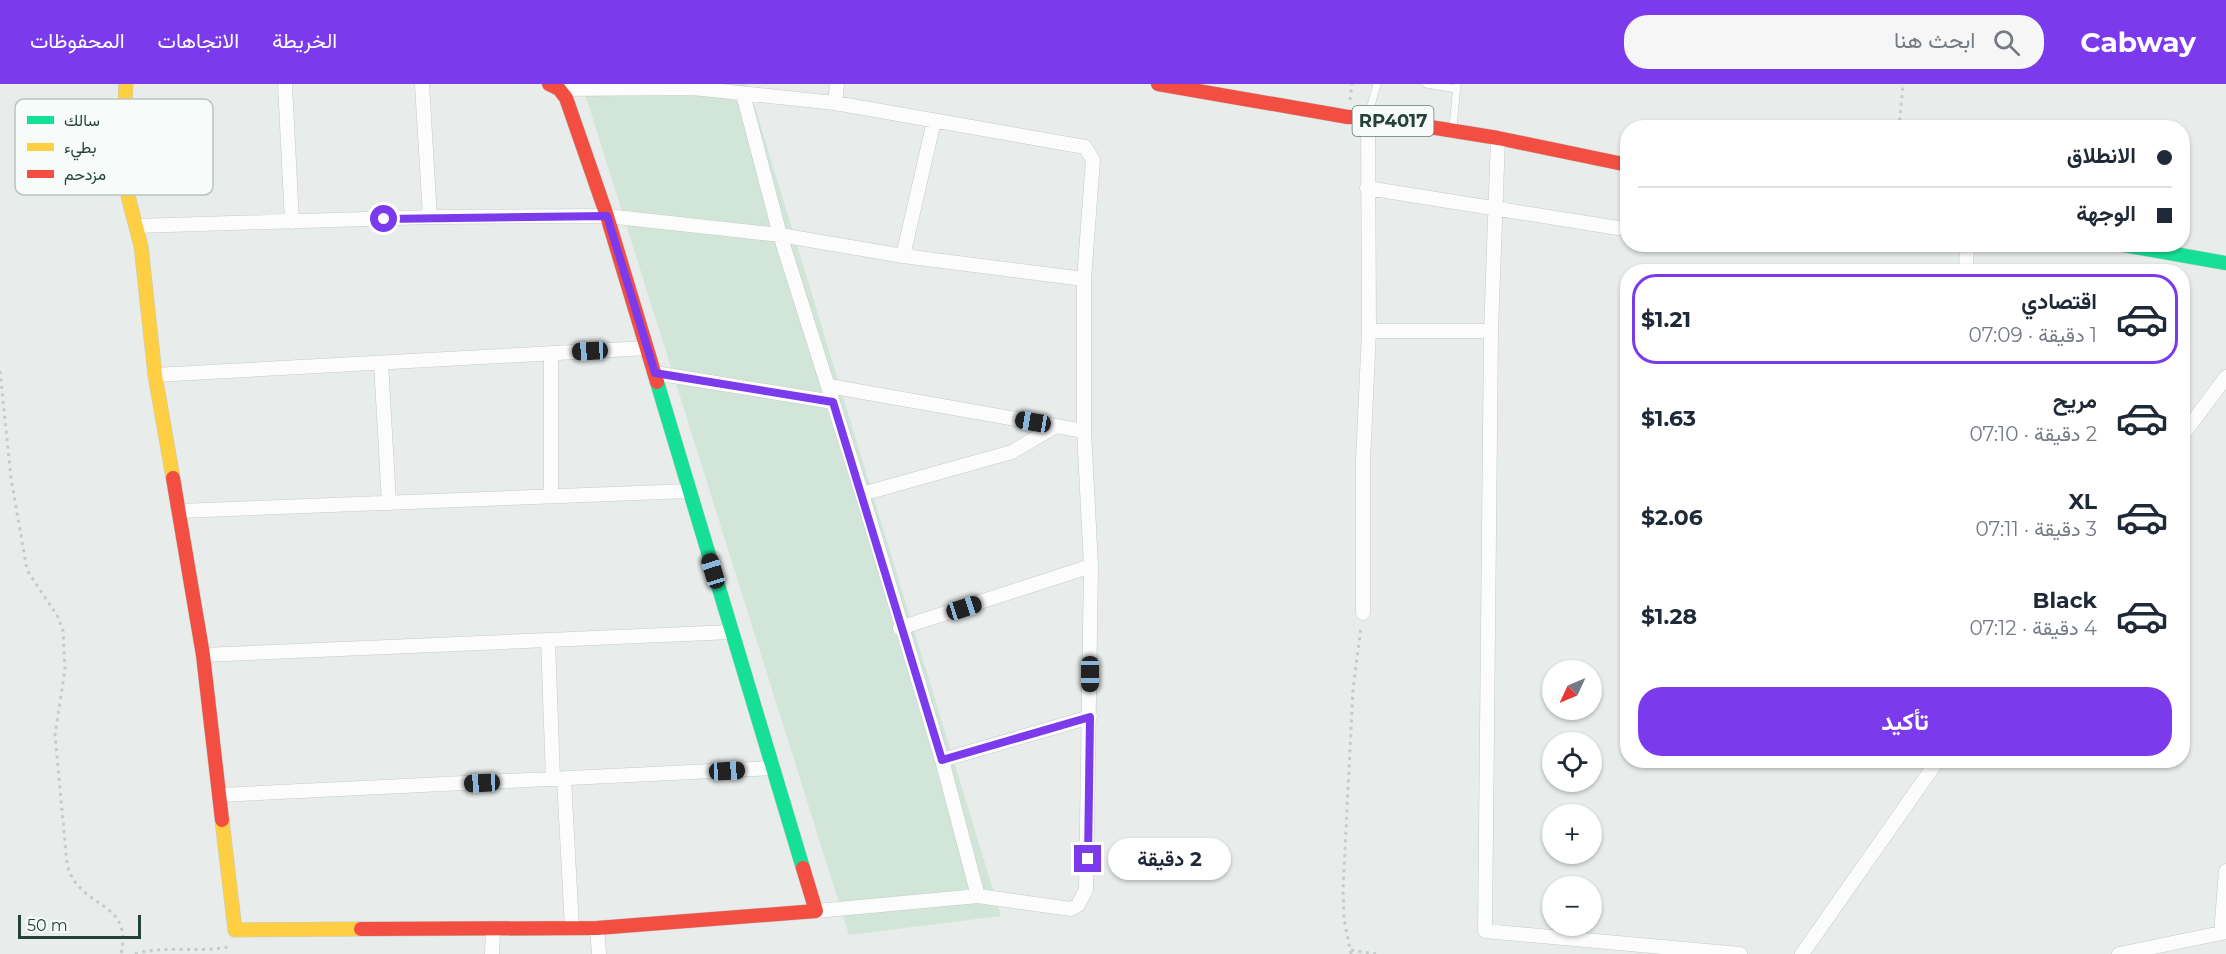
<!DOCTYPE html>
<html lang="ar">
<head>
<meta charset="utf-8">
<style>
	:root { --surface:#fff; --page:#f6f6f7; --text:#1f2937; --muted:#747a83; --line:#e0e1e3; --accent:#7c3aed }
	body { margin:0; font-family:Montserrat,Vazirmatn,sans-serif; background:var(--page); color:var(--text); direction:rtl; height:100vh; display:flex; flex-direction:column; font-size:22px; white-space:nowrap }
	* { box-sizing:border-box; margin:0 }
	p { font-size:20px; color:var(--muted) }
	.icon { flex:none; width:33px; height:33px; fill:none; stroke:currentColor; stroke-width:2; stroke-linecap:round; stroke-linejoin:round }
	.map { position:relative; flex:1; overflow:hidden; direction:ltr }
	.details { position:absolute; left:1620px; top:180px; width:570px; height:504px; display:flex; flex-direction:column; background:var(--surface); border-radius:24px; box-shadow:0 2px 4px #0004; direction:rtl }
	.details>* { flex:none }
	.banner { position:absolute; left:1620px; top:36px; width:570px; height:132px; border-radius:24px; box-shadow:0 2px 4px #0004; direction:rtl; display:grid; align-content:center; height:132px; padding:0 18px; background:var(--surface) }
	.needle { width:39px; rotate:226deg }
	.buttons { position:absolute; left:1542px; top:576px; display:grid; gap:12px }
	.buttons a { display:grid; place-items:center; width:60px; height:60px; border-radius:50%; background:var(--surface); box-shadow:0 2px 4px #0004; font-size:30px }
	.scale { position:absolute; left:18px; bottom:15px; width:123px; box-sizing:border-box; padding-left:6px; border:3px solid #24423a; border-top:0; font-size:16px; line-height:21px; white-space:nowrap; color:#24423a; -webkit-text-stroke:4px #f7fbf9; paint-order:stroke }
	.end { position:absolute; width:27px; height:27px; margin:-14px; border:8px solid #7c3aed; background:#fff; box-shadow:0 0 0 3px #fff }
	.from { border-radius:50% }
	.bubble { position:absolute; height:42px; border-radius:21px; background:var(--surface); box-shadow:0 2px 4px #0004; font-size:20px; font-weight:700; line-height:42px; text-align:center; direction:rtl }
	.car { position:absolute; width:18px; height:36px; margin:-18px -9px; border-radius:8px; box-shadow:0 0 4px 2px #0007; background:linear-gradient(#222 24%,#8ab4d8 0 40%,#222 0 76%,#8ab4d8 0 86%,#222 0) }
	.banner b { display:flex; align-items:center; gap:21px; height:57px; font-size:22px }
	.banner b+b { border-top:2px solid var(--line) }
	.banner i { width:15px; height:15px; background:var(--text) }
	ul { padding:10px 0 0; list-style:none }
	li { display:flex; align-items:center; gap:18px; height:90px; margin:0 12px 9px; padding:0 6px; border:3px solid transparent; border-radius:24px }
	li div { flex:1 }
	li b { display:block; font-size:22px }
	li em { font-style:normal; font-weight:700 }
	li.active { border-color:var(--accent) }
	li>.icon { width:54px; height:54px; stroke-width:1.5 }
	.action { display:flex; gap:12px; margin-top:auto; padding:12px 18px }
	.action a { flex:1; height:69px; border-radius:24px; background:var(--accent); color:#fff; font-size:24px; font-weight:700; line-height:69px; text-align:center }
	header { display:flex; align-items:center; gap:36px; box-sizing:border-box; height:84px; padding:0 30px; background:var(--accent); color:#fff }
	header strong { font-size:28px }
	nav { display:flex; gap:33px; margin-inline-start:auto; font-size:21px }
	.search { width:420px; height:54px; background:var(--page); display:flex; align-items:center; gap:15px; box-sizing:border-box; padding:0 21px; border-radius:24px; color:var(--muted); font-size:22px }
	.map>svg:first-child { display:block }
	.green { fill:#d1e6d8 }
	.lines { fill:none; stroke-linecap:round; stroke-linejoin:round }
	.lane-casing { stroke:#c5cac8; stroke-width:8 }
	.street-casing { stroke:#c5cac8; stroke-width:15 }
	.fast-casing { stroke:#c3cbc8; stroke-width:15 }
	.slow-casing { stroke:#c3cbc8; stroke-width:15 }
	.jam-casing { stroke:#c3cbc8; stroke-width:15 }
	.path { stroke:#c3ccca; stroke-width:3; stroke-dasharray:3 4.5; stroke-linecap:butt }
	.lane { stroke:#fcfcfc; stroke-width:7 }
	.street { stroke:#fcfcfc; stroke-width:14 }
	.fast { stroke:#16e098; stroke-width:14 }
	.slow { stroke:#ffcf43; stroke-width:14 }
	.jam { stroke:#f24e42; stroke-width:14 }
	.route { stroke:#7c3aed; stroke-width:8 }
	.labels { text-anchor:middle; stroke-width:4.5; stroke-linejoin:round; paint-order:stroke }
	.shield { fill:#f7fbf9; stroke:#637a73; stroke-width:1.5 }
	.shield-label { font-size:18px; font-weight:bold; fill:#24423a }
	.key { fill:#f7fbf9; stroke:#b8c4c0; stroke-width:1.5 }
	.key-label { font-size:16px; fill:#24423a }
</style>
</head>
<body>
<header>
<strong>Cabway</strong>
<div class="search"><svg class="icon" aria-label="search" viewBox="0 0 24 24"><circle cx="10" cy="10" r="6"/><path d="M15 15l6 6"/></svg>ابحث هنا</div>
<nav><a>الخريطة</a><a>الاتجاهات</a><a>المحفوظات</a></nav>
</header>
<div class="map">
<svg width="2226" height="870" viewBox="0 0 2226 870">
	<rect width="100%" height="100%" fill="#e8edeb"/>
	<path class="green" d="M582,0H748L1001,832L849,851Z"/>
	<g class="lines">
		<defs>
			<path id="lane" d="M1426,0L1457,5
				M1369,29L1377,0
				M1453,44L1457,0"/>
			<path id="street" d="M285,0L292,138
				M422,0L430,133
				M743,10L780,151L862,410L942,676L978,812L816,827
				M835,19L837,0
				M1498,54L1491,247L1485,847L1740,870
				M1367,104L1618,144
				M136,142L430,133L607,132L780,151L903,172L1084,195L1093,76L1085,63L835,19L693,4L559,5
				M903,172L934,37
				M1966,188L1967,160
				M1369,247H1491
				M551,269V412
				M381,279L389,419
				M655,289L833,318
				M155,291L647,264
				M829,302L1084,347
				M2182,352L2226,293
				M862,410L1012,368L1056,342
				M180,427L689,407
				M1363,529V376L1369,247L1368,33
				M900,544L1091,482
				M548,556L553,695
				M203,571L732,548
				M942,676L1090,633
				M564,695L572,844
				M220,711L773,684
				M978,812L1071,825L1078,821L1086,806L1091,482L1084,347V195
				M597,844L599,870
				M2221,849L2226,787
				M492,870L493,845
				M1802,870L1938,676
				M2119,870L2226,848"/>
			<path id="fast" d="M2118,160L2226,179
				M657,298L803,784"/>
			<path id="slow" d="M126,0L123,55L128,112L141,162L155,291L173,394
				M222,736L235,846L361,845"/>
			<path id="jam" d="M549,0L559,5L566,14L607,132L657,298
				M1158,0L1348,33H1368L1498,54L1628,81
				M173,394L203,571L222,736
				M361,845L597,844L816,827L803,784"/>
		</defs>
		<use href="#lane" class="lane-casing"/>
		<use href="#street" class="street-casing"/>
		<use href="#fast" class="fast-casing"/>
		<use href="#slow" class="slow-casing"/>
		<use href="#jam" class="jam-casing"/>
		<path class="path" d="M1350,16L1352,0
			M1899,44L1903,0
			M0,287L11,394L27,486L58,533L63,547L65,585L55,651L67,780C78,826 134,815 121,870
			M1351,866L1376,870
			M135,870C165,861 198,869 228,863
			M1351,870L1344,835L1343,806L1353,605L1361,543"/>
		<use href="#lane" class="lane"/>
		<use href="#street" class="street"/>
		<use href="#fast" class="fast"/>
		<use href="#slow" class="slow"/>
		<use href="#jam" class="jam"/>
	</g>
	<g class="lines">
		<path class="route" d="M384,135L607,132L655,289L833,318L942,676L1090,633L1088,775"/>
	</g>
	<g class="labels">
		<rect class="shield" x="1352.5" y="22" width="81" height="30" rx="4.5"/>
		<g class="shield-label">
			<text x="1393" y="43">RP4017</text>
		</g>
	</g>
	<rect x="15" y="15" width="198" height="96" rx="9" class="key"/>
	<rect x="27" y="32" width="27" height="8" fill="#16e098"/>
	<rect x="27" y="59" width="27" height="8" fill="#ffcf43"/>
	<rect x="27" y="86" width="27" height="8" fill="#f24e42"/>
	<g class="key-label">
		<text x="64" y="42">سالك</text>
		<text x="64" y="69">بطيء</text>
		<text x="64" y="96">مزدحم</text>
	</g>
</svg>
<div class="buttons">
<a><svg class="needle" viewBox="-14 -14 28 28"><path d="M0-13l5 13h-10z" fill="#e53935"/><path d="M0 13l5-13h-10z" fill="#747a83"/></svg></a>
<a><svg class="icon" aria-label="locate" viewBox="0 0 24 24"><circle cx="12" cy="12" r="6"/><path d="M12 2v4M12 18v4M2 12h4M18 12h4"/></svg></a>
<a>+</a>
<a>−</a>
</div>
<div class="scale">50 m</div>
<i class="end from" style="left:384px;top:135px"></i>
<i class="end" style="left:1088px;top:775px"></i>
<div class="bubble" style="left:1108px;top:754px;width:123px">2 دقيقة</div>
<i class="car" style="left:590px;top:267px;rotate:267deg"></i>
<i class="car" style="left:1033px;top:338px;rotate:280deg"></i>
<i class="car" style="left:713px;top:487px;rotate:343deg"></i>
<i class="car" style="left:964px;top:524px;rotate:72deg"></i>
<i class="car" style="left:1090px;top:590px;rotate:180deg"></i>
<i class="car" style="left:727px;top:687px;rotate:87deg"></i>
<i class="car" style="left:482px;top:699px;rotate:267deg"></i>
<div class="banner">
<b><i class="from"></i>الانطلاق</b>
<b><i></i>الوجهة</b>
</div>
<section class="details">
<ul>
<li class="active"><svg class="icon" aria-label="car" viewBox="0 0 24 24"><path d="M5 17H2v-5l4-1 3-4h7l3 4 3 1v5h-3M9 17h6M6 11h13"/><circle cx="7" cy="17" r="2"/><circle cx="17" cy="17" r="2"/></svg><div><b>اقتصادي</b><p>1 دقيقة · 07:09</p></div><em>$1.21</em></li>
<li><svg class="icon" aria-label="car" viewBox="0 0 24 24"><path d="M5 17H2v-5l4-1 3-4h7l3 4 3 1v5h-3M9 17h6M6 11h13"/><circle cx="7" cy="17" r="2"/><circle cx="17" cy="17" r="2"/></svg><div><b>مريح</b><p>2 دقيقة · 07:10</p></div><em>$1.63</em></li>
<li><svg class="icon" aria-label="car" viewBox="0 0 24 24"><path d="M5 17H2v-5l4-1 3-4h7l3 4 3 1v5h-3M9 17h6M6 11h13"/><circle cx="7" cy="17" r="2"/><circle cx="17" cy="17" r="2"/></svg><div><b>XL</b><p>3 دقيقة · 07:11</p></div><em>$2.06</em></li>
<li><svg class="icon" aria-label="car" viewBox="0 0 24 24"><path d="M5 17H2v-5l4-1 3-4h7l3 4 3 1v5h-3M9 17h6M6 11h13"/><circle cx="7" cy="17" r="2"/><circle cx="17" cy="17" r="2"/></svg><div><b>Black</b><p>4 دقيقة · 07:12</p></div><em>$1.28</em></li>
</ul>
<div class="action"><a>تأكيد</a></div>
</section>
</div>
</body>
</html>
